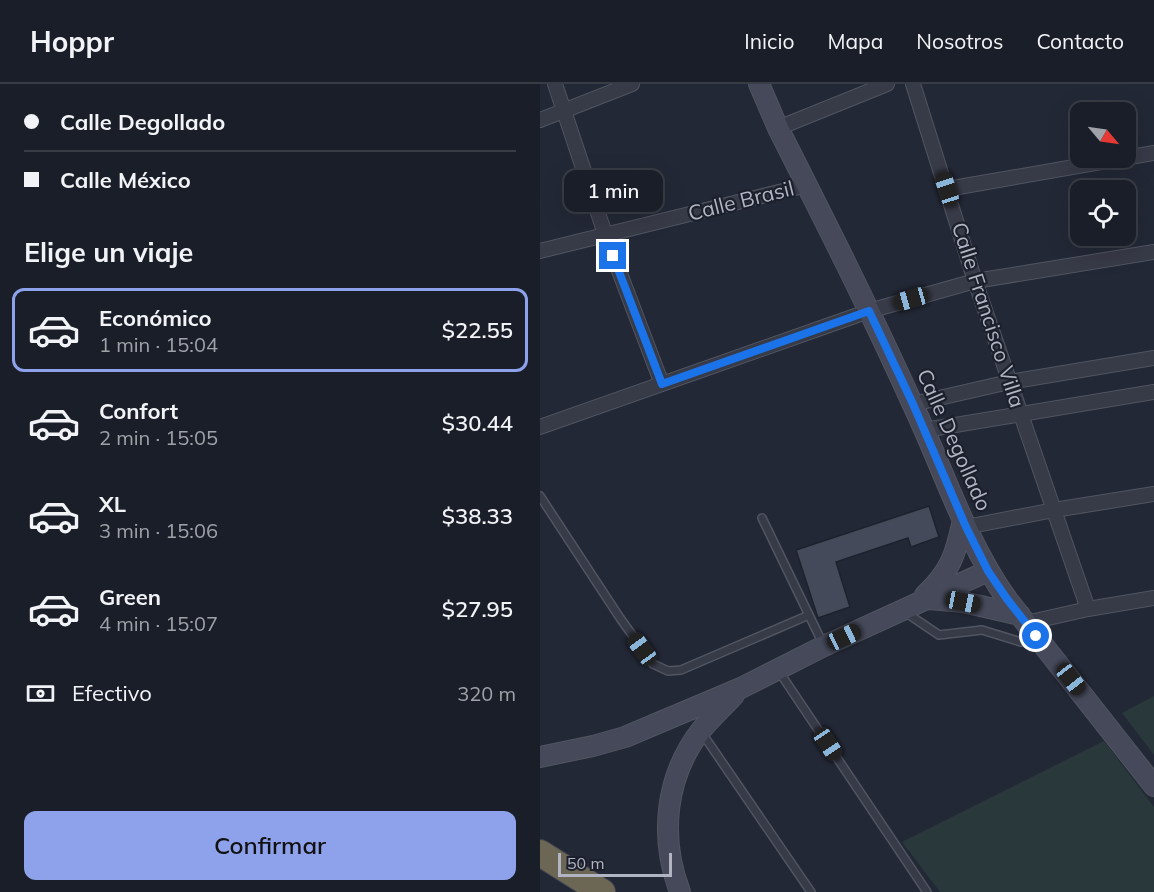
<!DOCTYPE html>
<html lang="es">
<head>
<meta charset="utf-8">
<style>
	:root { --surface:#1a1e28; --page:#232730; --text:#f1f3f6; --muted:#9fa2a8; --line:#383c45; --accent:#8ea1eb }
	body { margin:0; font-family:Mulish,sans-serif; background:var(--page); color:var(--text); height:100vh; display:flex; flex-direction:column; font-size:22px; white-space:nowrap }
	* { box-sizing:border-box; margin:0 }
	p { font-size:20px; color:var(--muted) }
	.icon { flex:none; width:33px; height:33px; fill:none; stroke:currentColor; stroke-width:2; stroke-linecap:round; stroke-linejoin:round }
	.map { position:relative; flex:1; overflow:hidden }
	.drawer { display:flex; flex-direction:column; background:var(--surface); width:540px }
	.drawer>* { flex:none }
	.guide { display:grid; align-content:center; height:132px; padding:0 24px; background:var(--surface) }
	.needle { width:39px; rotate:119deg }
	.tools { position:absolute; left:530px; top:18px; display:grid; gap:12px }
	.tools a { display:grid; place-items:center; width:66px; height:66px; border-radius:12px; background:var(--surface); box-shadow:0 6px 24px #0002,0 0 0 2px var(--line); font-size:30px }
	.scale { position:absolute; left:18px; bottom:15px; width:114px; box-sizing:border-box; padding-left:6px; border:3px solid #b1b5c3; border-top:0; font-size:16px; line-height:21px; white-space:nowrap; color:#b1b5c3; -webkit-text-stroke:4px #1c202c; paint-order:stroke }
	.end { position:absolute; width:27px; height:27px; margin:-14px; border:8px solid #1a73e8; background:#fff; box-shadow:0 0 0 3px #fff }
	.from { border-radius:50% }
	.bubble { position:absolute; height:42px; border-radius:12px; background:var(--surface); box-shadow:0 6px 24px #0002,0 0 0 2px var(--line); font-size:20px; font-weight:600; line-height:42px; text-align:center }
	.car { position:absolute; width:18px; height:36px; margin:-18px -9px; border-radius:8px; box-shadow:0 0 4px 2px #0007; background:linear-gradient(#222 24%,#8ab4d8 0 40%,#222 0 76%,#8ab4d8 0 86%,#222 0) }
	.guide b { display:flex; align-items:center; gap:21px; height:57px; font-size:22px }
	.guide b+b { border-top:2px solid var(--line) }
	.guide i { width:15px; height:15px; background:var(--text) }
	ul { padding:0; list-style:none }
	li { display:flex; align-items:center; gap:18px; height:84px; margin:0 12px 9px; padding:0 12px; border:3px solid transparent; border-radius:12px }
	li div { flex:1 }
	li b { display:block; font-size:22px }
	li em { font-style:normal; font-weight:600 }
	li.on { border-color:var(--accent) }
	li>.icon { width:54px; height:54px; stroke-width:1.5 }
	h2 { padding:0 24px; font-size:27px; line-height:72px }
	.pay { display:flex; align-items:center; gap:15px; height:66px; padding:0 24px; font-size:22px }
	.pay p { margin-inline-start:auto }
	.cta { display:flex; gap:12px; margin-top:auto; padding:12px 24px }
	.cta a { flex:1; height:69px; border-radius:12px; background:var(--accent); color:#111; font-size:24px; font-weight:600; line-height:69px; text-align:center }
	header { display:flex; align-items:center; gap:36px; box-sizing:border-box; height:84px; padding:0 30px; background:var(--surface); border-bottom:2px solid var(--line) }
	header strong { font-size:28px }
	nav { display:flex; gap:33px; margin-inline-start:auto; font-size:21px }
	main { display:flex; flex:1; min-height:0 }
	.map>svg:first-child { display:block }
	.green { fill:#29383b }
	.building { fill:#454a5b; stroke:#1e222e; stroke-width:1.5 }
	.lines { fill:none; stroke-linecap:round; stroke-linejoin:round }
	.lane-casing { stroke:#515562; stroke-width:10 }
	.street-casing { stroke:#515562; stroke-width:16 }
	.secondary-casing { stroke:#515562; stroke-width:22 }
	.highway-casing { stroke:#414552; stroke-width:28 }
	.lane { stroke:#373a47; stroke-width:7 }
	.street { stroke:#373a47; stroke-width:14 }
	.secondary { stroke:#45495a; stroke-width:20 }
	.highway { stroke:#6c6755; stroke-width:26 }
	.route { stroke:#1a73e8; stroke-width:8 }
	.labels { text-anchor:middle; stroke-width:4.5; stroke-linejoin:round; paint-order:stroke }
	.street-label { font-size:21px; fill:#b1b5c3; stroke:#1c202c }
</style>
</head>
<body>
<header>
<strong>Hoppr</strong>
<nav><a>Inicio</a><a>Mapa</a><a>Nosotros</a><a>Contacto</a></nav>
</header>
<main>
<section class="drawer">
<div class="guide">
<b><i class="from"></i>Calle Degollado</b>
<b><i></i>Calle México</b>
</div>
<h2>Elige un viaje</h2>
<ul>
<li class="on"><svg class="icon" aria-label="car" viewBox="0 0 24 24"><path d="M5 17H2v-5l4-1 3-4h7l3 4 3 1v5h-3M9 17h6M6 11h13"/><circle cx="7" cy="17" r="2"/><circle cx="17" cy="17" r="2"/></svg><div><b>Económico</b><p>1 min · 15:04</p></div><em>$22.55</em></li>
<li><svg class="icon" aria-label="car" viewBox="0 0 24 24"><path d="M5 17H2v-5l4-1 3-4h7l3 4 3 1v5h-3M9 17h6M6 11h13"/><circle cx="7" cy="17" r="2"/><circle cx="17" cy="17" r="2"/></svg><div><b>Confort</b><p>2 min · 15:05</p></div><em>$30.44</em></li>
<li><svg class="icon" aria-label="car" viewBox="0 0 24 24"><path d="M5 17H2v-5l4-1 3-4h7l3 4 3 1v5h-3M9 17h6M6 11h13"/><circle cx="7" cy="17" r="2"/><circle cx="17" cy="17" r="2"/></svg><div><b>XL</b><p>3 min · 15:06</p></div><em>$38.33</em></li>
<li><svg class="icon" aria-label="car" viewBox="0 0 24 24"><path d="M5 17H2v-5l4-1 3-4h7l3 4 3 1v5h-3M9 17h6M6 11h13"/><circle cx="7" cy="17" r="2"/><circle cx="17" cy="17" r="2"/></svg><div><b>Green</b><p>4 min · 15:07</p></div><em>$27.95</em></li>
</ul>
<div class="pay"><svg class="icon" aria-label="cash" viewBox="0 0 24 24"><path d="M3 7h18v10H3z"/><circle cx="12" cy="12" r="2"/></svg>Efectivo<p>320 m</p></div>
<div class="cta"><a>Confirmar</a></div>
</section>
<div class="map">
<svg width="614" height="808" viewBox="0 0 614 808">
	<rect width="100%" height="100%" fill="#232836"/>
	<path class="green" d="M614,612V671L582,629Z
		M564,657L614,723V808H400L362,758Z"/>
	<path class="building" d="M389,422L399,453L371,463L368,454L296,478L310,523L278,534L256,466Z"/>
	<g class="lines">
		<defs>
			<path id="lane" d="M0,412L80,534L113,580L128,587L141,586L269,531
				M222,434L283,560
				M365,528L399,551L442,546L481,558L494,553
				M238,586L387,808
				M162,649L271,808"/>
			<path id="street" d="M15,0L65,150L122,300
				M373,0L435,197L548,525
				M0,36L92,0
				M238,44L347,0
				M407,105L614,69
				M0,167L267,101
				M373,320L469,298L614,274
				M0,343L329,227L435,197L614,168
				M385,346L614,308
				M426,443L514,426L614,410
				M486,539L548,525L614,514"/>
			<path id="secondary" d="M219,0L238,44C284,135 330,226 372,319C403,384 425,456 467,515L614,702
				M385,511C411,487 416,469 423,436
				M390,515L423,518L480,531
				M0,673L53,662L85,653L201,604L284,562L448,487
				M140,808C119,753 125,692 162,645C172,633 184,622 194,611"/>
			<path id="highway" d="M0,769L62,808"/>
		</defs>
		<use href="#lane" class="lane-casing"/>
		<use href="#street" class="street-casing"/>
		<use href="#secondary" class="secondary-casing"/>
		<use href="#highway" class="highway-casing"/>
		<use href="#lane" class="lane"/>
		<use href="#street" class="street"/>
		<use href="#secondary" class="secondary"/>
		<use href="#highway" class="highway"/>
	</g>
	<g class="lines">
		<path class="route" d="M73,172L122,300L329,227L373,320L426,443L448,487L467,515L496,552"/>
	</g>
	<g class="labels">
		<g class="street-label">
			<text transform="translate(201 117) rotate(-14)" y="7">Calle Brasil</text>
			<text transform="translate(448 231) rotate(72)" y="7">Calle Francisco Villa</text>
			<text transform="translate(414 356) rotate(66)" y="7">Calle Degollado</text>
		</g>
	</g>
</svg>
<div class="tools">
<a><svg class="needle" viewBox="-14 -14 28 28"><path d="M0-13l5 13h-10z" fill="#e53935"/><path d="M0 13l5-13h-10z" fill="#9fa2a8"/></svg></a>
<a><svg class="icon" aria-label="locate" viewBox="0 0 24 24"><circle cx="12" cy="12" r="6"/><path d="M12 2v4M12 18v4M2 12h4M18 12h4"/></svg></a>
</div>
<div class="scale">50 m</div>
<i class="end from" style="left:496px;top:552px"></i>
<i class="end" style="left:73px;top:172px"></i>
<div class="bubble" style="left:24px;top:86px;width:99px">1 min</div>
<i class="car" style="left:407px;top:105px;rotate:342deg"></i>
<i class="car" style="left:371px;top:215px;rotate:254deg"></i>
<i class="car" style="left:423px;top:518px;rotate:101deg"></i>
<i class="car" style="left:304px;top:553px;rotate:65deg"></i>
<i class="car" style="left:102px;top:565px;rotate:324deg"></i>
<i class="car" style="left:531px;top:595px;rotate:142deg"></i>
<i class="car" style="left:288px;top:660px;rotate:146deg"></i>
</div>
</main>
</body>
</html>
